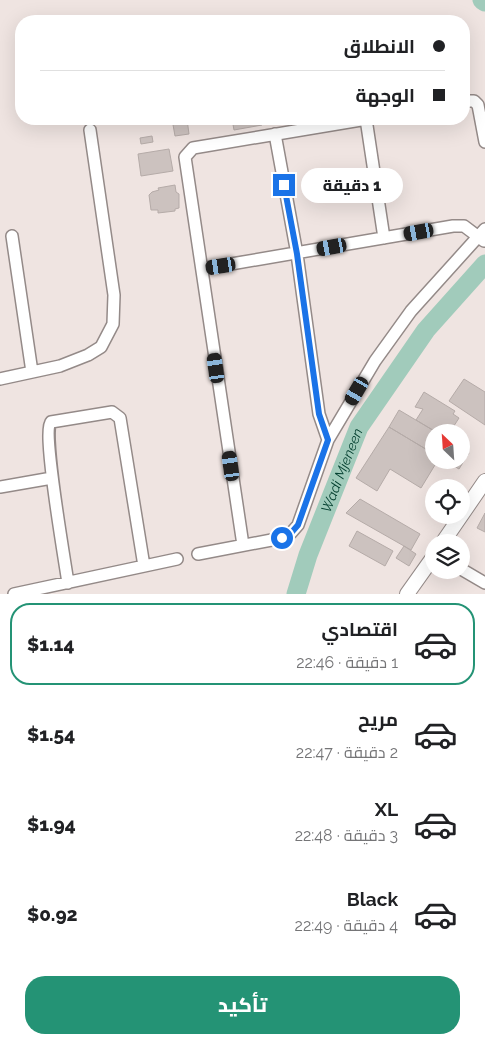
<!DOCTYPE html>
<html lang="ar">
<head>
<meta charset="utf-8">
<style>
	:root { --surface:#fff; --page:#f2f2f2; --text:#202124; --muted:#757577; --line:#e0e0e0; --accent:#249375 }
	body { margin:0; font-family:Raleway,Cairo,sans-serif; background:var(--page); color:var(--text); direction:rtl; height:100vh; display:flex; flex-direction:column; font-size:19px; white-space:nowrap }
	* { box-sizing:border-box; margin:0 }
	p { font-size:16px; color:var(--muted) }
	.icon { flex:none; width:28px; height:28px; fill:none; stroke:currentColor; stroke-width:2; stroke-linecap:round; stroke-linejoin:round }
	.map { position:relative; height:594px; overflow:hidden; direction:ltr }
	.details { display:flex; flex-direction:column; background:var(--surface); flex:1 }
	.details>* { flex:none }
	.banner { position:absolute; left:15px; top:15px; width:455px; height:110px; border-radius:20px; box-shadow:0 5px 20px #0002; direction:rtl; display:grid; align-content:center; height:110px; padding:0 25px; background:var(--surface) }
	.needle { width:32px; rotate:335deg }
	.controls { position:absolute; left:425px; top:424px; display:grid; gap:10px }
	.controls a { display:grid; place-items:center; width:45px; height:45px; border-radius:50%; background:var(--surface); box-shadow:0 5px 20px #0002; font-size:25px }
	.end { position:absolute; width:22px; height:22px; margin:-11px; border:6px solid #1a73e8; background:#fff; box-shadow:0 0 0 2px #fff }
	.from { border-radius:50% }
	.bubble { position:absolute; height:35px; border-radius:18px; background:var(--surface); box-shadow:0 5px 20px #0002; font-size:16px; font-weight:800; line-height:35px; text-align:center; direction:rtl }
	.car { position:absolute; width:15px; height:30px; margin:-15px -8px; border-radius:6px; box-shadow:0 0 4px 1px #0007; background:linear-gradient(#222 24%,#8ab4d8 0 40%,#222 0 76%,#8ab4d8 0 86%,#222 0) }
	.banner b { display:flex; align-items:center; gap:18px; height:48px; font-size:19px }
	.banner b+b { border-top:1px solid var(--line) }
	.banner i { width:12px; height:12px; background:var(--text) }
	ul { padding:9px 0 0; list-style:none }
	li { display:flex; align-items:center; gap:15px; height:82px; margin:0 10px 8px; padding:0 15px; border:2px solid transparent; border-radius:20px }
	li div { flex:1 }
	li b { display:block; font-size:19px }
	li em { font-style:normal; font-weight:800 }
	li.selected { border-color:var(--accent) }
	li>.icon { width:45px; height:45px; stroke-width:1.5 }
	.primary-button { display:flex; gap:10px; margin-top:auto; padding:10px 25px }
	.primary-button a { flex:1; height:58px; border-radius:20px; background:var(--accent); color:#fff; font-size:20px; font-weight:800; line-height:58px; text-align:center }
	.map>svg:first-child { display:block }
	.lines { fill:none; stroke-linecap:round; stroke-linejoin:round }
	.river { stroke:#a1cbbb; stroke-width:19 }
	.building { fill:#ccc2bf; stroke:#b5aba8 }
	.minor-casing { stroke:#948a88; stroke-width:14 }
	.tertiary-casing { stroke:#948a88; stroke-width:16 }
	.minor { stroke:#fff; stroke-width:11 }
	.tertiary { stroke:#fff; stroke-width:14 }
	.route { stroke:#1a73e8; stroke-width:6 }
	.labels { text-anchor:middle; stroke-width:5; stroke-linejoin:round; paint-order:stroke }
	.water-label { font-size:14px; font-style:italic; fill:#064232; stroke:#fcf1ee }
</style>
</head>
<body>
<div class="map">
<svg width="485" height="594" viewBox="0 0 485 594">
	<rect width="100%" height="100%" fill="#efe4e1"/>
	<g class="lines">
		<g class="river">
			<path d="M482,0L485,2"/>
			<path id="s1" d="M296,594L308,555L359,427L426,330L485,264"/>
		</g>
	</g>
	<path class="building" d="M172,119H187L189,134L175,136Z
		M232,119H266V120L261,121L262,125L234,130Z
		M152,136L153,142L141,144L140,138Z
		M169,149L173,171L141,176L138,154Z
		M175,185L176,192L179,194V208L175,209V211L158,213V210H151L149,195L152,192L159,190L158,188Z
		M464,379L485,392V425L449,401Z
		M424,392L455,411L453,414L459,418L450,432L446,430L444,432H436L416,420L423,409L415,407Z
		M399,410L436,432H434V454L389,427Z
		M389,427L434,454V460H438L421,488L390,469L377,491L356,478Z
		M461,448L469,453L459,469L444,460H461Z
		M360,499L420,534L411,550L346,513Z
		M485,513V532L477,528Z
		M357,531L393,551L385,566L349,546Z
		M404,546L416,554L409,566L396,558Z"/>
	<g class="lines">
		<defs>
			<path id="minor" d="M464,101H474L478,105L485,142
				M366,119L384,238
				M275,134L297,254L319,414L328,440
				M12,236L32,372
				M202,269L453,226H464L484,241
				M0,379L60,366L88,355L101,347L113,324L114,295L90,130
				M0,487L52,478
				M243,545L185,157L193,148L367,119
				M198,554L282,538L291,533L298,525L328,440L375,361L411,311L485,229
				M461,569L485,583
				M68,583C65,562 42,430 51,422L112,412L120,418L144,566
				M14,594L177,559"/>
			<path id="tertiary" d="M443,542L485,481
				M407,594L434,556"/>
		</defs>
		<use href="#minor" class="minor-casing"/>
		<use href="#tertiary" class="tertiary-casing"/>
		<use href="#minor" class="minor"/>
		<use href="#tertiary" class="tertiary"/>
	</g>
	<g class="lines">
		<path class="route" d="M282,538L291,533L298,525L328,440L319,414L297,254L284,185"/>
	</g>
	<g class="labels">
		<g class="water-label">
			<text dy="5" stroke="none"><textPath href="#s1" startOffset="132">Wadi Mjeneen</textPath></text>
		</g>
	</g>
</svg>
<div class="controls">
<a><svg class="needle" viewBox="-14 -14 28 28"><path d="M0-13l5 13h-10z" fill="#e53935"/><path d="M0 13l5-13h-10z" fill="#757577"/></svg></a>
<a><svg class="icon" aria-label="locate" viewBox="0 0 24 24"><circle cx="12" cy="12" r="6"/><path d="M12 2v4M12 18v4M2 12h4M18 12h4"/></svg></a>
<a><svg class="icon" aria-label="layers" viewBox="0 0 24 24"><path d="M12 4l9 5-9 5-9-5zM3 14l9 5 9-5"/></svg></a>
</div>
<i class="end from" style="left:282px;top:538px"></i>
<i class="end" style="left:284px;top:185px"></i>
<div class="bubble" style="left:301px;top:168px;width:102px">1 دقيقة</div>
<i class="car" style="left:419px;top:232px;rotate:260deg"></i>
<i class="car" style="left:332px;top:247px;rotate:260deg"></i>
<i class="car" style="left:221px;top:266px;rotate:261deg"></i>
<i class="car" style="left:216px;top:368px;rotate:352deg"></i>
<i class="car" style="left:357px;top:391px;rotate:210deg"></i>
<i class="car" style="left:231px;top:466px;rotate:352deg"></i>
<div class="banner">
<b><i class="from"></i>الانطلاق</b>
<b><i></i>الوجهة</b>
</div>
</div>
<section class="details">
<ul>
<li class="selected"><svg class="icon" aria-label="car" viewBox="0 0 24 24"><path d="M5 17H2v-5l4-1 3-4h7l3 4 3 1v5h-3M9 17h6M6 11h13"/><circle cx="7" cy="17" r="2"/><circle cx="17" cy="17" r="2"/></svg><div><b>اقتصادي</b><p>1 دقيقة · 22:46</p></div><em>$1.14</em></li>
<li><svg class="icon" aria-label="car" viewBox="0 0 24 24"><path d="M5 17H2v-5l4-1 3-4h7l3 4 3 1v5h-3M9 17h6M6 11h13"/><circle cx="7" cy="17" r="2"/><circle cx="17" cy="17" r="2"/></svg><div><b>مريح</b><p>2 دقيقة · 22:47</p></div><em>$1.54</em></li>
<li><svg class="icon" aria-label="car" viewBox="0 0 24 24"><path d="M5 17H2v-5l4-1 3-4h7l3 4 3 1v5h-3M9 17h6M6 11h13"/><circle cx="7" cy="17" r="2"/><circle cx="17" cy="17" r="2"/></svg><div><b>XL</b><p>3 دقيقة · 22:48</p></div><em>$1.94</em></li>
<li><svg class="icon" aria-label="car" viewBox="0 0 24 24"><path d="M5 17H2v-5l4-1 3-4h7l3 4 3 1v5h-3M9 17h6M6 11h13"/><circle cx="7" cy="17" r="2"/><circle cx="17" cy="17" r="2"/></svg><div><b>Black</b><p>4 دقيقة · 22:49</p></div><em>$0.92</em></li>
</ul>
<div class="primary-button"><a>تأكيد</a></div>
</section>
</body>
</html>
